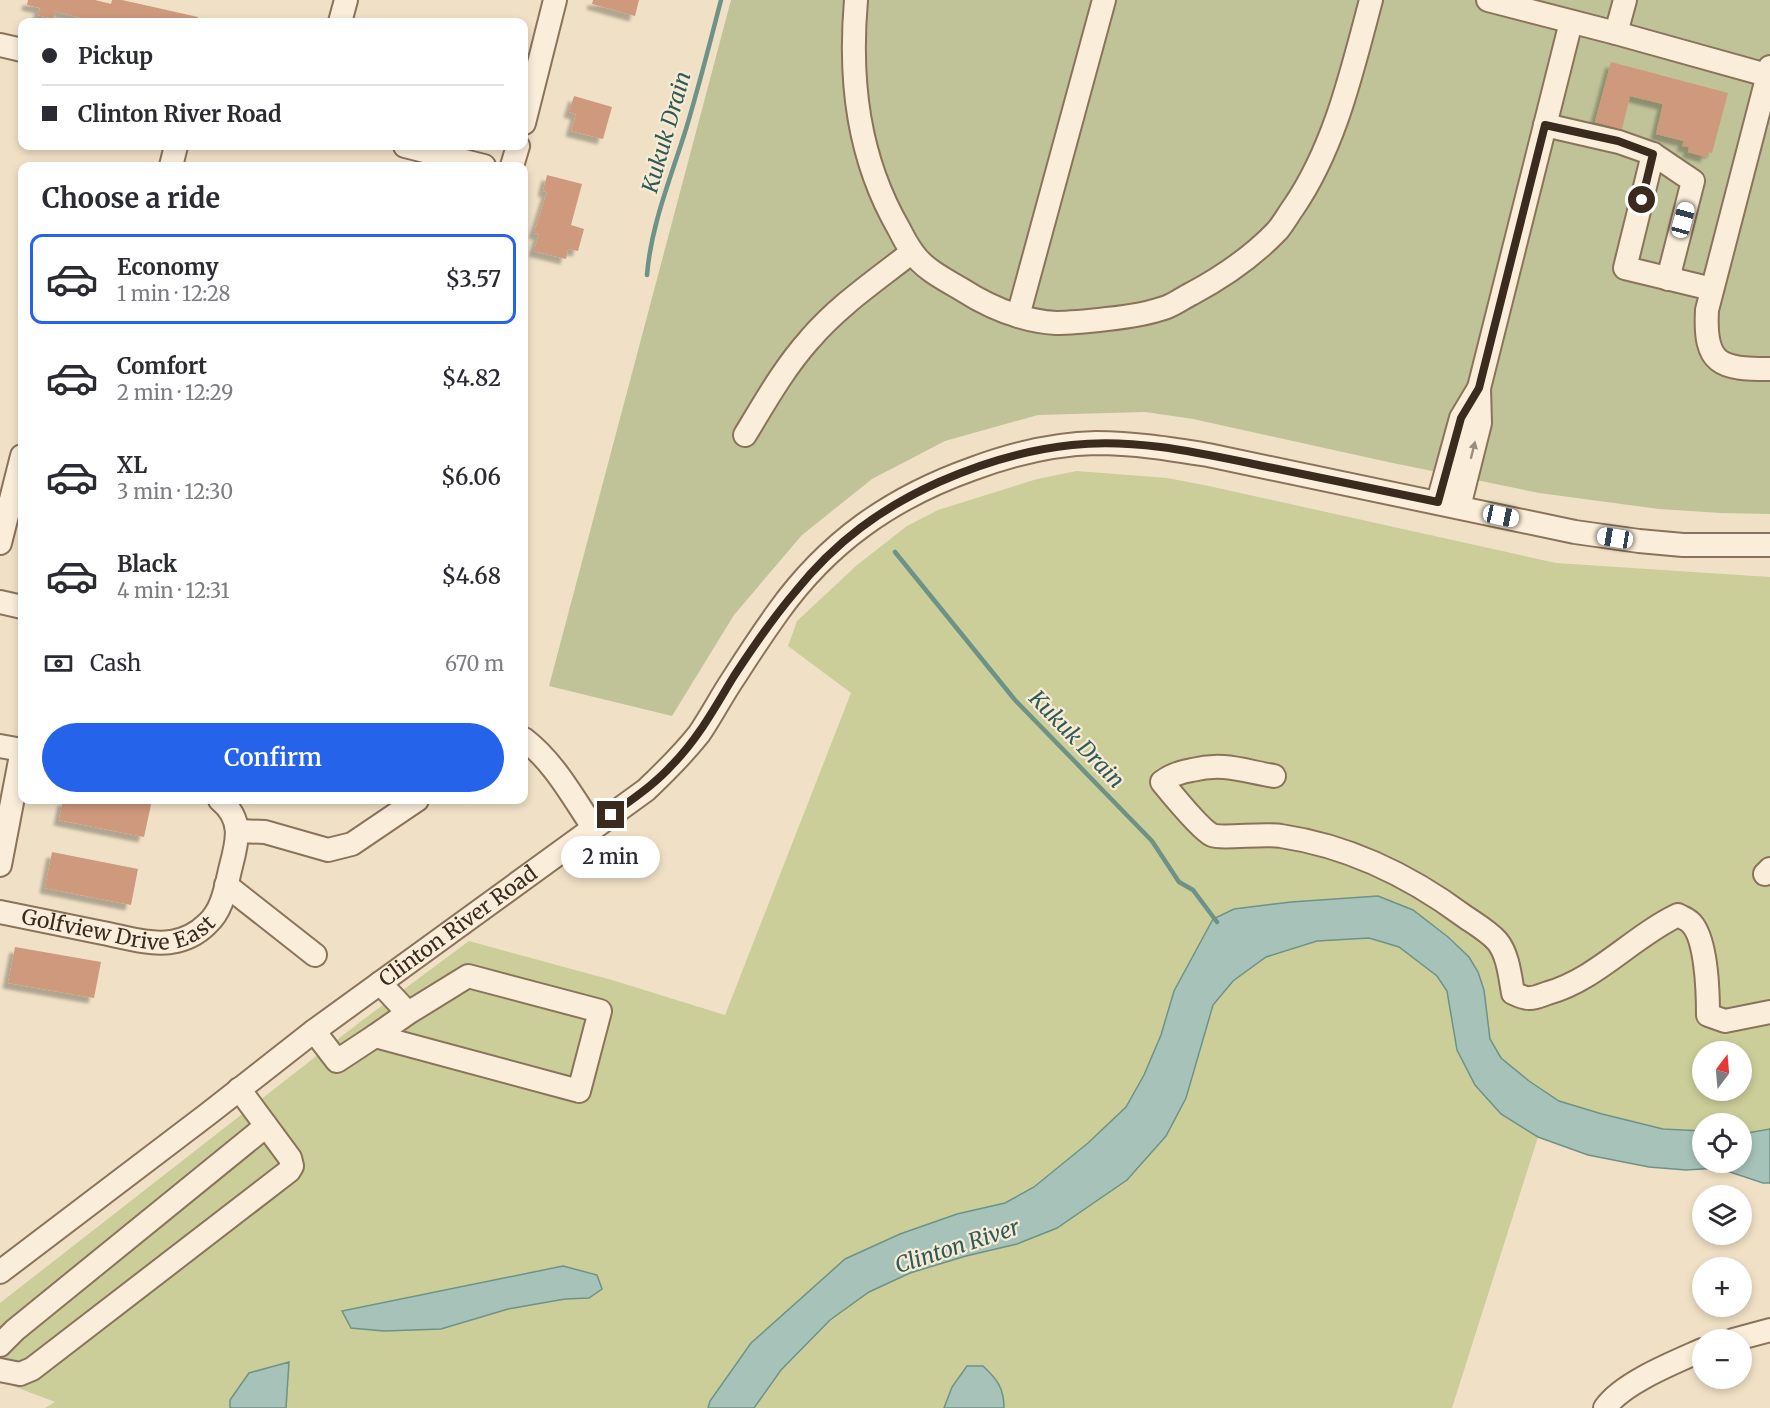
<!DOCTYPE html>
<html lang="en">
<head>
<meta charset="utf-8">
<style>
	:root { --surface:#fff; --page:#f7f7f7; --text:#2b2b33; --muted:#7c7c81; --line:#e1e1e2; --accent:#2563eb }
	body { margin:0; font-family:Merriweather,serif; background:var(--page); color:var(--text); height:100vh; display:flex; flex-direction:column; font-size:22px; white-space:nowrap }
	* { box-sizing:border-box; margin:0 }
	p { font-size:20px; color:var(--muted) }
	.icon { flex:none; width:33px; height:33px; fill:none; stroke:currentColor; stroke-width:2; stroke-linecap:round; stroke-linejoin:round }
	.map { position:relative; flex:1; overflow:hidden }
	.side { position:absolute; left:18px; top:162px; width:510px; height:642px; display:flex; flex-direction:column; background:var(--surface); border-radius:12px; box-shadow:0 3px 9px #0003 }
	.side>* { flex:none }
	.hud { position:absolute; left:18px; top:18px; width:510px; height:132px; border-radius:12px; box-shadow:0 3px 9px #0003; display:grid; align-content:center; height:132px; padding:0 24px; background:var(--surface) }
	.needle { width:39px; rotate:16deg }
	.buttons { position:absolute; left:1692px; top:1041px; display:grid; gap:12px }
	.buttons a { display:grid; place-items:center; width:60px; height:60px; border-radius:50%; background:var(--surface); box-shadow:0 3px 9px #0003; font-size:30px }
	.end { position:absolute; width:27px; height:27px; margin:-14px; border:8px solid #3b2b1f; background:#fff; box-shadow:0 0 0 3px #fff }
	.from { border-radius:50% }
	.bubble { position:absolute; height:42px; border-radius:21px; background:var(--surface); box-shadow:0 3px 9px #0003; font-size:20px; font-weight:600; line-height:42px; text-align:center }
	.car { position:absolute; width:18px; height:36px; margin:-18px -9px; border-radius:8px; box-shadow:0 0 4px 2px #0007; background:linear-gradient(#fff 24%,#345 0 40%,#fff 0 76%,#345 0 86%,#fff 0) }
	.hud b { display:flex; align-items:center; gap:21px; height:57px; font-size:22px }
	.hud b+b { border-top:2px solid var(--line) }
	.hud i { width:15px; height:15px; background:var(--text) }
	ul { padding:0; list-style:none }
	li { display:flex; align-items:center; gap:18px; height:90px; margin:0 12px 9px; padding:0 12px; border:3px solid transparent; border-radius:12px }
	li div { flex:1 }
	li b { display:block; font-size:22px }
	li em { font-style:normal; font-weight:600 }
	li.on { border-color:var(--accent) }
	li>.icon { width:54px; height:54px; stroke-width:1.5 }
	h2 { padding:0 24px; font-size:27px; line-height:72px }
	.pay { display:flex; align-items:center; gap:15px; height:66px; padding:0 24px; font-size:22px }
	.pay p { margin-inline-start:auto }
	.cta { display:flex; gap:12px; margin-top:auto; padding:12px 24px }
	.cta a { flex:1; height:69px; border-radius:36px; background:var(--accent); color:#fff; font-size:24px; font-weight:600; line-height:69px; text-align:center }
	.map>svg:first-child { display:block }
	.green { fill:#cbce99; fill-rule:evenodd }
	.cemetery { fill:#c0c398 }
	.water { fill:#a7c3b9; stroke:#6d9287; stroke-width:1.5 }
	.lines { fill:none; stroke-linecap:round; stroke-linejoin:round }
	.stream { stroke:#6d9287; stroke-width:4.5 }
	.building { fill:#ce997b; filter:url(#shadow) }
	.minor-casing { stroke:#8b725b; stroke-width:26 }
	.minor { stroke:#faeeda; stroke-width:22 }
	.oneway { fill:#9a8c7c }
	.route { stroke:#3b2b1f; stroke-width:8 }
	.labels { text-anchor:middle; stroke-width:4.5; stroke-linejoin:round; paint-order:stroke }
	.street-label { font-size:21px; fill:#3b2b1f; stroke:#f7ebd6 }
	.water-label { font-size:22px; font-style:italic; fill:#2e5b56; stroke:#f7ebd6 }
</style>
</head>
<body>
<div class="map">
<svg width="1770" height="1408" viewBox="0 0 1770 1408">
	<defs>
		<filter id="shadow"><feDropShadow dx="-5.5" dy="5.5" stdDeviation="1.5" flood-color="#0004"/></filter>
	</defs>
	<rect width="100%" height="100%" fill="#f0e1c6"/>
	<path class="green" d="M1077,471L1167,478L1209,486L1556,563L1770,577V1129L1742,1134V1124H1702V1131L1663,1129L1602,1114L1559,1101L1538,1137L1452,1408H726L710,1401L708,1408H45L55,1402L0,1381V1303L360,1022L469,941L612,980L725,1015L851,693L788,646L797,621L857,565L907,526L938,510L1037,479ZM1702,1052H1742V1090H1702Z"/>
	<path class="cemetery" d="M731,0H1770V514L1721,513L1659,509L1539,493L1388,462L1193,419L1145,412L1038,415L945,441L872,479L802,535L734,615L672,716L549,686Z"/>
	<path class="water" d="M1378,896L1413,910L1448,937L1469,957L1478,972L1484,990L1490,1039L1501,1058L1529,1081L1559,1101L1602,1114L1663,1129L1702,1131V1162H1742V1134L1770,1129V1183H1763L1718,1168L1686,1170L1649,1167L1588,1155L1538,1137L1501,1114L1475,1085L1457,1050L1447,991L1437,976L1399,947L1369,938L1317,941L1266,957L1233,981L1213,1005L1186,1098L1166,1136L1127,1180L1057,1228L1017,1244L966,1256L910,1273L869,1292L830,1320L781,1370L754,1408H708L710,1401L751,1343L845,1259L900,1234L957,1214L1005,1203L1034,1187L1088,1143L1126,1107L1144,1075L1161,1035L1174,991L1213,919L1234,909L1291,902Z
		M563,1266L597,1275L602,1289L589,1298L565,1299L508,1309L441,1329L384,1331L351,1328L342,1311Z
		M289,1362L286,1408H230V1400L249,1373Z
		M967,1366H983C997,1379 1004,1388 1004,1408H944L952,1387Z"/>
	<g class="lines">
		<path class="stream" d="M647,275C651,225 671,177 686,129C699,86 710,43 721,0
			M895,552L1015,700L1152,841L1179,882L1193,890L1217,922"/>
	</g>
	<path class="building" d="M28,0H95L111,4L112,0H122L198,17L197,22H111L97,19L96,22H80L81,18L55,11L54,19L38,15L40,8L27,5Z
		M593,0H639L635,16L592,4Z
		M1611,62L1728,93L1712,153L1707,152L1706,157L1688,152L1689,147L1682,146L1684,141L1656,134L1663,104L1630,96L1622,129L1595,122Z
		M574,96L612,107L603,139L571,131L576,114L569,112Z
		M547,175L582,184L571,225L584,229L578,251L568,249L566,259L534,251L539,234L534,233L547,192L543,191Z
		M63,800H152L144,837L59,820Z
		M52,852L138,869L131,905L45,888Z
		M15,947L101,962L94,998L8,983Z"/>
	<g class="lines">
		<defs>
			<g id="minor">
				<path d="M856,0C849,81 858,158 899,229C903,237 908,246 913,253C924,269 944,279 961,289C989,307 1023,321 1056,323C1073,323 1090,321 1107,319C1127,317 1148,314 1167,307C1175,304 1183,298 1191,294C1223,277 1252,257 1277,231C1283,224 1288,215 1293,208C1335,147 1352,71 1371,0"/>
				<path d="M1488,0L1616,33L1770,76"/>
				<path d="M340,22L346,0"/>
				<path d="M1616,33L1625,0"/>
				<path d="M0,45L22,50"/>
				<path d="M1770,67L1707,310C1704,365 1720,369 1770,369"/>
				<path d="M524,123L555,0"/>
				<path d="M1545,125L1619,142L1653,154L1693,181L1668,279"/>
				<path d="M405,146L484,166"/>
				<path d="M1653,154L1625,268L1712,289"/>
				<path d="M171,166L176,146"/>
				<path d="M512,166L518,146"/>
				<path d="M1018,316L1104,0"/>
				<path d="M1479,388L1571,22"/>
				<path d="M745,435C765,402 784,368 810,339C839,305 878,279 912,252"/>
				<path d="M1438,502L1461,418L1479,388L1480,423L1459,507"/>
				<path d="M0,543L22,456"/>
				<path d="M0,602L22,607"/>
				<path d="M524,739C554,762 572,796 593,827"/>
				<path d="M0,746L22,750"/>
				<path d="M1274,776C1243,771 1224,762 1192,770C1180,772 1171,775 1162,782C1171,793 1201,830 1212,835C1222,839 1265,833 1281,836C1348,846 1410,876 1464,916C1474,923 1488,931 1497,941C1508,954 1510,976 1513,993C1518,995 1525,999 1530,998C1536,998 1542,995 1548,993C1597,979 1632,937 1678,915C1681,917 1687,919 1690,922C1707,937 1708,994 1708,1015L1725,1021L1770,1012"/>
				<path d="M237,831L265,832L328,850L352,844L417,800"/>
				<path d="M0,865L22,750"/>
				<path d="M1765,874L1770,869"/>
				<path d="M226,885L315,955"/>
				<path id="s1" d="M0,912C34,919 69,926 103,933C124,937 148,945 171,942C184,940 197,934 207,924C223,910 226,886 231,866C238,840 243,819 220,800"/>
				<path d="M380,983L408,1013L468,976L600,1011L579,1091L375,1036L408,1013"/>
				<path d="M314,1031L337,1061L375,1036"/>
				<path id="s2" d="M0,1272L208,1114L314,1031L646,790C665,772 683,754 699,734C712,715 722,695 735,676C749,654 763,633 778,612C828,542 891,498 972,469C1012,454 1053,444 1096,443C1134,443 1171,449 1208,455L1575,532L1639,541L1683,545H1770"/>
				<path d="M1733,1340L1770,1330"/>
				<path d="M0,1345L15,1330L266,1126"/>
				<path d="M0,1370L20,1374L32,1369L289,1171L292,1166L290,1158L239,1089"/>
				<path d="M1605,1408C1622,1383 1675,1362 1702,1350"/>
			</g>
		</defs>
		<use href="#minor" class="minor-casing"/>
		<use href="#minor" class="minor"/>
	</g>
	<defs><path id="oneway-solid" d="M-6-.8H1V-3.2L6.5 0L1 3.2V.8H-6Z" transform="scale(1.5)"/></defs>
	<use class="oneway" href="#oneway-solid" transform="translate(1473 450) rotate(-76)"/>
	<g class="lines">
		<path class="route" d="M611,815C632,799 654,785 672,765C698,739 715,707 734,676C753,647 773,618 795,592C835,542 881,508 939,482C982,463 1025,450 1072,445C1136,438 1200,453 1263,466C1321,478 1379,490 1438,502L1461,418L1479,388L1545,125L1618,141L1653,154L1642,200"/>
	</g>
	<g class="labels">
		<g class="street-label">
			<text dy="7" stroke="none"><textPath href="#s1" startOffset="122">Golfview Drive East</textPath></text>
			<text dy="7" stroke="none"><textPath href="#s2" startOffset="574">Clinton River Road</textPath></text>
		</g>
		<g class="water-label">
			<text transform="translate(666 132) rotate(-74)" y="8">Kukuk Drain</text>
			<text transform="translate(1077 739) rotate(46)" y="8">Kukuk Drain</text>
			<text transform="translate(957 1246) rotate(-18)" y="8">Clinton River</text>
		</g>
	</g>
</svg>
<div class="buttons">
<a><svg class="needle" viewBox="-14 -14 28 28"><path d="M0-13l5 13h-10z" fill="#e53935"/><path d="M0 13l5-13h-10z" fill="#7c7c81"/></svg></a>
<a><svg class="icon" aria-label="locate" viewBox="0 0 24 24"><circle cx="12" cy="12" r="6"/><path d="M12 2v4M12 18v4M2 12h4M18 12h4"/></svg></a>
<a><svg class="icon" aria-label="layers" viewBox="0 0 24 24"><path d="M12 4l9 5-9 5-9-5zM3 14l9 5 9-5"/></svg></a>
<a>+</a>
<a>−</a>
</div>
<i class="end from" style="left:1642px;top:200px"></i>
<i class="end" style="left:611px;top:815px"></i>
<div class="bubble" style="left:561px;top:836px;width:99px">2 min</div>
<i class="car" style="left:1683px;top:220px;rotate:15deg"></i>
<i class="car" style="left:1501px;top:516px;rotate:102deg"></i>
<i class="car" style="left:1615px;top:538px;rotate:279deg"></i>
<div class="hud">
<b><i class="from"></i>Pickup</b>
<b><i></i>Clinton River Road</b>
</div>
<section class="side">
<h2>Choose a ride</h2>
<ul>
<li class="on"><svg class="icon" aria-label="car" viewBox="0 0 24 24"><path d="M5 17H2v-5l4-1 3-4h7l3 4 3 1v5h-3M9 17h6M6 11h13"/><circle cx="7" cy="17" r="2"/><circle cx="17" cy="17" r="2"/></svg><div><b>Economy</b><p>1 min · 12:28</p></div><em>$3.57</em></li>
<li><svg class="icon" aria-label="car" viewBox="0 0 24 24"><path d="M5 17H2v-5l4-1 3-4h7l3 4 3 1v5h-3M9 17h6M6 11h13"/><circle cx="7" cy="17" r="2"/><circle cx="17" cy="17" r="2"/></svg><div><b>Comfort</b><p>2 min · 12:29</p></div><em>$4.82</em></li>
<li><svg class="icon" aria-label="car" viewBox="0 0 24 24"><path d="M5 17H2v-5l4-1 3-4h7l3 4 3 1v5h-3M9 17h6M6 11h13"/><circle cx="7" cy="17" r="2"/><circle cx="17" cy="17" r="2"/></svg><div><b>XL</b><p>3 min · 12:30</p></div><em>$6.06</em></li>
<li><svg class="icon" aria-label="car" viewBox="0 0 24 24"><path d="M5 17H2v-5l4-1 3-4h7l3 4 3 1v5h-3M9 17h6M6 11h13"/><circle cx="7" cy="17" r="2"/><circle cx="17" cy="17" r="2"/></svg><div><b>Black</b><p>4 min · 12:31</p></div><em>$4.68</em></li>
</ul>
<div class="pay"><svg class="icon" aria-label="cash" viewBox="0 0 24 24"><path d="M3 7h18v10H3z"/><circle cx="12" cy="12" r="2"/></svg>Cash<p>670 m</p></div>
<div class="cta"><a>Confirm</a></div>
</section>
</div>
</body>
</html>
